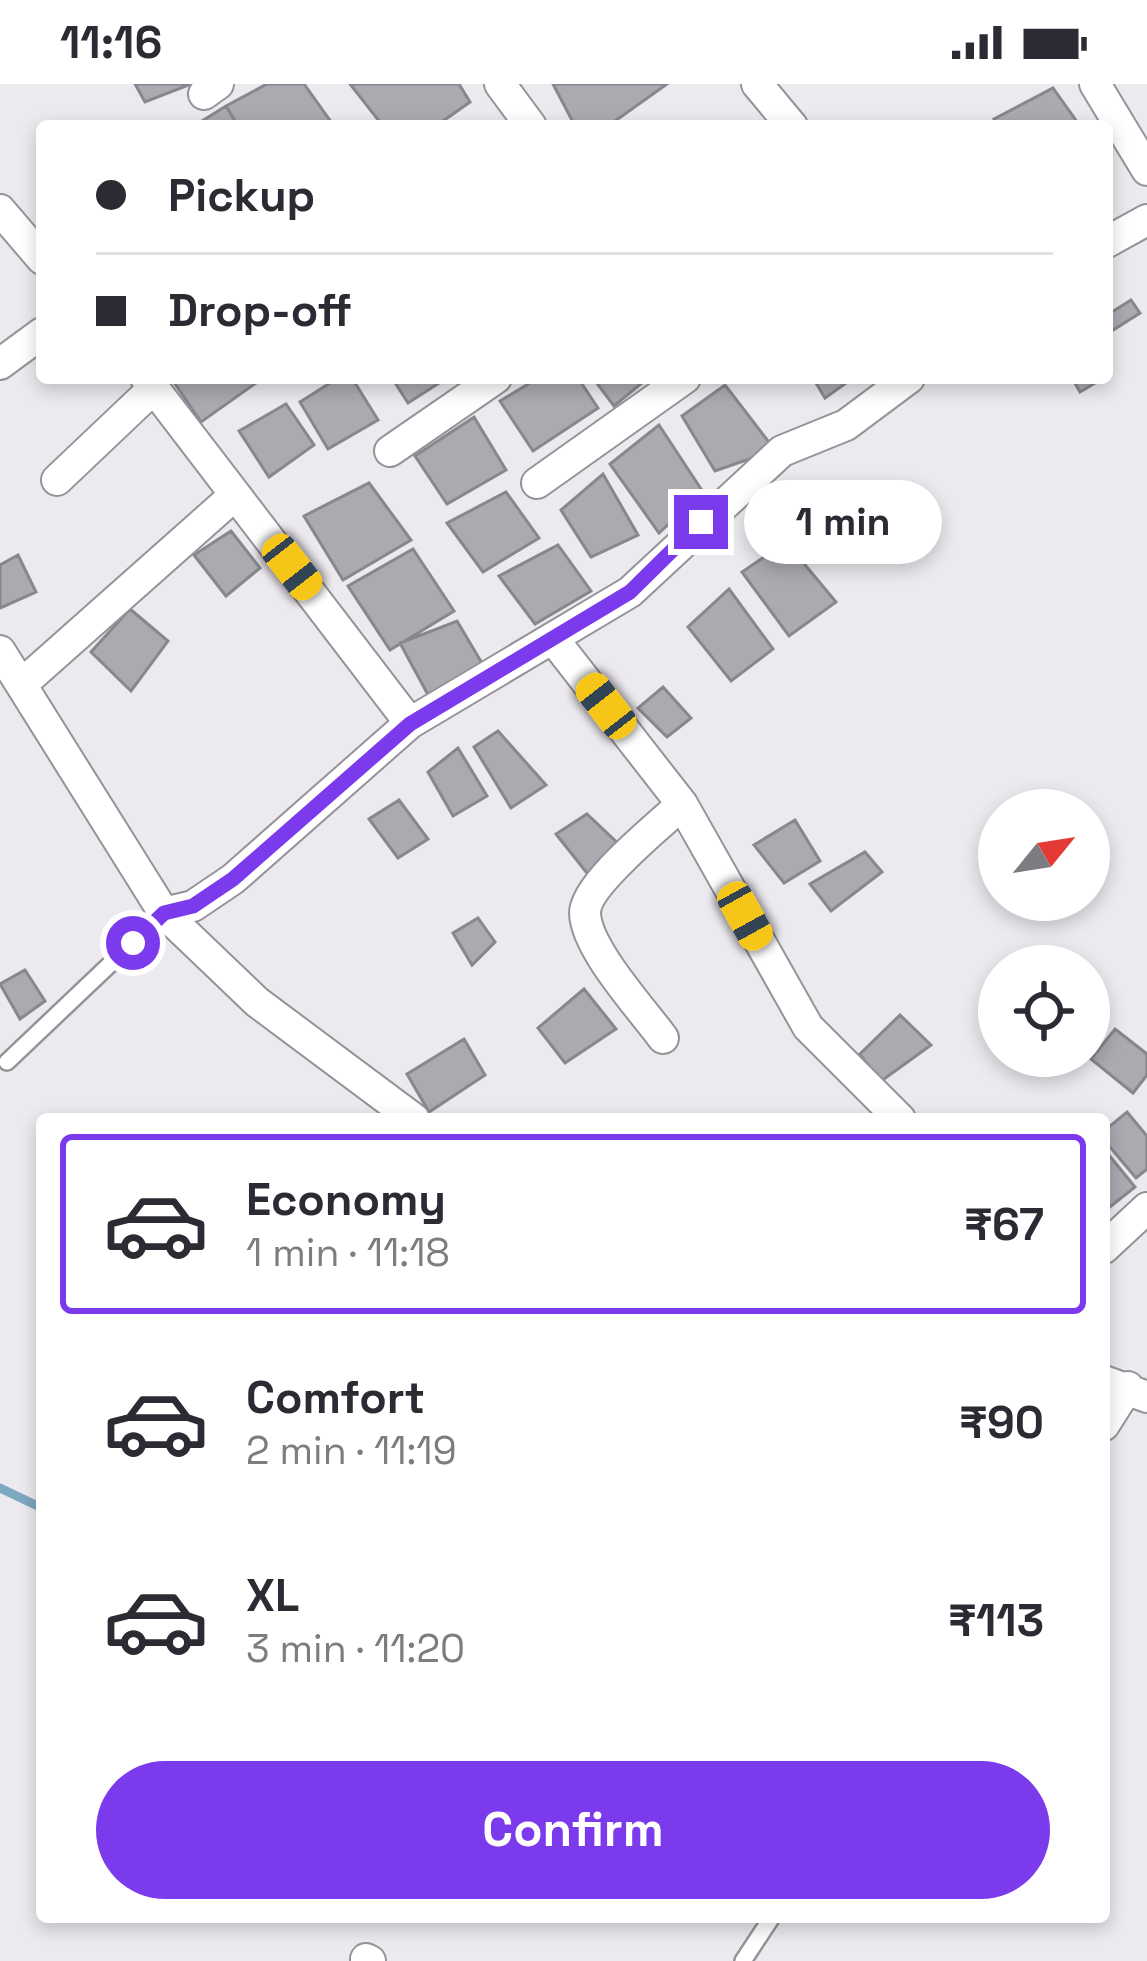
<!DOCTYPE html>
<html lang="en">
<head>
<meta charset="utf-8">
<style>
	:root { --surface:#fff; --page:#f7f7f7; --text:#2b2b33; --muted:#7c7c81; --line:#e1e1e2; --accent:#7c3aed }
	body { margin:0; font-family:"Space Grotesk",sans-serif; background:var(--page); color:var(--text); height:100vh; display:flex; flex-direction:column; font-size:45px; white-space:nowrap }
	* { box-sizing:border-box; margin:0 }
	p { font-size:39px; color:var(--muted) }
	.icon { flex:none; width:66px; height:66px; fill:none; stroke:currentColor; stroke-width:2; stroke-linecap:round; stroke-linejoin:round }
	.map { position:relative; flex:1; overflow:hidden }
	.panel { position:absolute; left:36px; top:1029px; width:1074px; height:810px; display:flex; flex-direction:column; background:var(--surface); border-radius:12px; box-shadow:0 6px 18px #0003 }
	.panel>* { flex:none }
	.hud { position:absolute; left:36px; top:36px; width:1077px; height:264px; border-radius:12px; box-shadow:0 6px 18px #0003; display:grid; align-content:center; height:264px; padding:0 60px; background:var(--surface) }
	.needle { width:78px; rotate:60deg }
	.fabs { position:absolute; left:978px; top:705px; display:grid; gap:24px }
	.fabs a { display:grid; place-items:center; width:132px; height:132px; border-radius:50%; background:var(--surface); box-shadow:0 6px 18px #0003; font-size:60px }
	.end { position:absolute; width:54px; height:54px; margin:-27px; border:15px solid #7c3aed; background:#fff; box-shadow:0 0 0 6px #fff }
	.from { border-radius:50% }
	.bubble { position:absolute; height:84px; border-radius:42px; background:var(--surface); box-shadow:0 6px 18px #0003; font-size:39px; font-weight:700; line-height:84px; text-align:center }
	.car { position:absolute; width:36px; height:72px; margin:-36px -18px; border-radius:15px; box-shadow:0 0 9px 3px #0007; background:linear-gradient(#f5c518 24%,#345 0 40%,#f5c518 0 76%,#345 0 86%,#f5c518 0) }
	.hud b { display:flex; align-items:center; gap:42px; height:114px; font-size:45px }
	.hud b+b { border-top:3px solid var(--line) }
	.hud i { width:30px; height:30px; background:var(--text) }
	ul { padding:21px 0 0; list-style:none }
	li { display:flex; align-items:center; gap:36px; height:180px; margin:0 24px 18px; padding:0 36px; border:6px solid transparent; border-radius:12px }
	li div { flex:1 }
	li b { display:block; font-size:45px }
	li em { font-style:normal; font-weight:700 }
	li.current { border-color:var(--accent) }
	li>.icon { width:108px; height:108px; stroke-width:1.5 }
	.action { display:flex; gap:24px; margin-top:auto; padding:24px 60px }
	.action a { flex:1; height:138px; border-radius:72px; background:var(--accent); color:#fff; font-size:48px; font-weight:700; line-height:138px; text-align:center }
	.status { display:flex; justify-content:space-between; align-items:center; height:84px; padding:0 60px; background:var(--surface); direction:ltr }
	.status svg { height:33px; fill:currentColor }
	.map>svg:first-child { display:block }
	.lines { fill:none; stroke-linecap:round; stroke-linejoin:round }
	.stream { stroke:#7da8c1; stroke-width:9 }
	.building { fill:#abaab0; stroke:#87878d; stroke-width:3 }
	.service-casing { stroke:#969398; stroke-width:20 }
	.minor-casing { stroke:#969398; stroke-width:34 }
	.service { stroke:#fff; stroke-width:15 }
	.minor { stroke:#fff; stroke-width:30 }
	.route { stroke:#7c3aed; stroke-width:15 }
</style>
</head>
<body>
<div class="status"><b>11:16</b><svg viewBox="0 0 49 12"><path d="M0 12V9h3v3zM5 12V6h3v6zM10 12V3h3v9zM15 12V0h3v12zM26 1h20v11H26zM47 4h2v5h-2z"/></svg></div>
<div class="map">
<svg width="1147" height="1877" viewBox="0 0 1147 1877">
	<rect width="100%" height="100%" fill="#ece9ef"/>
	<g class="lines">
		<path class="stream" d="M0,1404L42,1424"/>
	</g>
	<path class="building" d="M135,0H191L145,18Z
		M267,0H304L334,42H238L226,22Z
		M350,0H459L470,18L436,42H383Z
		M553,0H667L608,42H575Z
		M1053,4L1080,42H999L994,35Z
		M226,22L238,42H194Z
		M1131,216L1140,229L1107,250V231Z
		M171,294H263L201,338Z
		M338,294H352L378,336L328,365L300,318Z
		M392,294H447L408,319Z
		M538,294H578L598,324L533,367L500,317Z
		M593,294H648L614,322Z
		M813,294H853L825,314Z
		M1072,294H1102V295L1080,308Z
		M725,301L775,366L715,387L682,332Z
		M286,320L314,361L269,393L239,347Z
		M474,333L506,386L447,420L415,372Z
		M659,341L703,408L659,449L610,380Z
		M603,390L638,451L591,473L561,426Z
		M369,399L411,456L343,496L304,432Z
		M506,408L539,454L483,488L447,439Z
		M231,447L260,484L226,512L194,471Z
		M786,458L836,518L789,552L742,488Z
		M558,461L591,507L535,540L499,492Z
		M413,465L454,527L390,566L348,502Z
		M18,471L36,508L0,524V481Z
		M729,505L773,565L731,597L688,543Z
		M130,525L168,557L131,607L91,568Z
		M457,537L486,586L433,620L400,559Z
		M663,603L691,634L667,653L638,624Z
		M498,647L546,701L511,724L474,663Z
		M458,664L487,712L453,732L428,688Z
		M399,716L428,755L398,774L369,735Z
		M587,730L625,766L591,794L556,750Z
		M795,736L820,777L784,799L754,761Z
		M865,768L882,788L831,827L810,800Z
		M478,834L495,858L472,881L453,849Z
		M25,886L45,917L20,935L0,900Z
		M584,905L616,945L565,979L538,944Z
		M900,931L931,961L880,998L860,970Z
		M1115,945L1147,970V991L1133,1009L1091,975Z
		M464,955L485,991L429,1028L407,990Z
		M1127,1028L1147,1052V1085L1136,1094L1104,1056V1047Z
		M1104,1065L1135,1103L1106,1126L1104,1123Z"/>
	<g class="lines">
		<defs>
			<path id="service" d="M7,978L164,829
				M743,1877L772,1833"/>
			<path id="minor" d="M500,0L531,42
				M757,0L792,42
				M1095,0L1147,86
				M204,10L218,0
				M0,126L42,175
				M1107,158L1147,136
				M0,280L42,249
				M146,294L410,639
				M390,367L496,294
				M57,396L154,304
				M537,399L685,294
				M554,556L682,720L808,943L900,1035
				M0,567L164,829L193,822L233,795L410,639L630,508L782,367L846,341L909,294
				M22,600L235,411
				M164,829L257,918L414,1035
				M663,954C642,925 586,865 585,829C585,800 660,741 682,720
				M1104,1164L1147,1124
				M1104,1297L1147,1313
				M1104,1341L1128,1303
				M366,1875L370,1877"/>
		</defs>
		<use href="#service" class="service-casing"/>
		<use href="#minor" class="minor-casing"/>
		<use href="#service" class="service"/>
		<use href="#minor" class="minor"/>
	</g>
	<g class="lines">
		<path class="route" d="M133,859L164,829L193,822L233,795L410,640L630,508L701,438"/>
	</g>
</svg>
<div class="fabs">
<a><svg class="needle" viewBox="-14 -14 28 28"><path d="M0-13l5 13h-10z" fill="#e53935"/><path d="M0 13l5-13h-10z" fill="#7c7c81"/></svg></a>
<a><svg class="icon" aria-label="locate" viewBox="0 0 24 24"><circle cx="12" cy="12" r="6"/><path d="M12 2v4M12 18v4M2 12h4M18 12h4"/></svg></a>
</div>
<i class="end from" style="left:133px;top:859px"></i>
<i class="end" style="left:701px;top:438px"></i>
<div class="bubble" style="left:744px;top:396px;width:198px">1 min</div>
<i class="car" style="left:292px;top:483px;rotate:142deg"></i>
<i class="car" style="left:606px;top:622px;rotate:322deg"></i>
<i class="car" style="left:745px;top:832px;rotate:151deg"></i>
<div class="hud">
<b><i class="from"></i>Pickup</b>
<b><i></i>Drop-off</b>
</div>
<section class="panel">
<ul>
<li class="current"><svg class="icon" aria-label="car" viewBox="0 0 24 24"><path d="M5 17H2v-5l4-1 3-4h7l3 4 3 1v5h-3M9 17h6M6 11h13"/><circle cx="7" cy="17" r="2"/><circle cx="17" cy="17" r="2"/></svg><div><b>Economy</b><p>1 min · 11:18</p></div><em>₹67</em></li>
<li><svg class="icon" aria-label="car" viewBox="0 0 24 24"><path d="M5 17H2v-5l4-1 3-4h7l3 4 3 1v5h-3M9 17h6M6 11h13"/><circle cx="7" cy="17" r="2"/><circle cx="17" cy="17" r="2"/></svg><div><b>Comfort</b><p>2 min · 11:19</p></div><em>₹90</em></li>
<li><svg class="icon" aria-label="car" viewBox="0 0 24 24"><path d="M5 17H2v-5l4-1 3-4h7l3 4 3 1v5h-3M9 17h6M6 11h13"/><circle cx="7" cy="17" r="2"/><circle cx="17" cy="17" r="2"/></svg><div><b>XL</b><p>3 min · 11:20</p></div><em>₹113</em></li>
</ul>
<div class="action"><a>Confirm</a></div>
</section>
</div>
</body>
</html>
